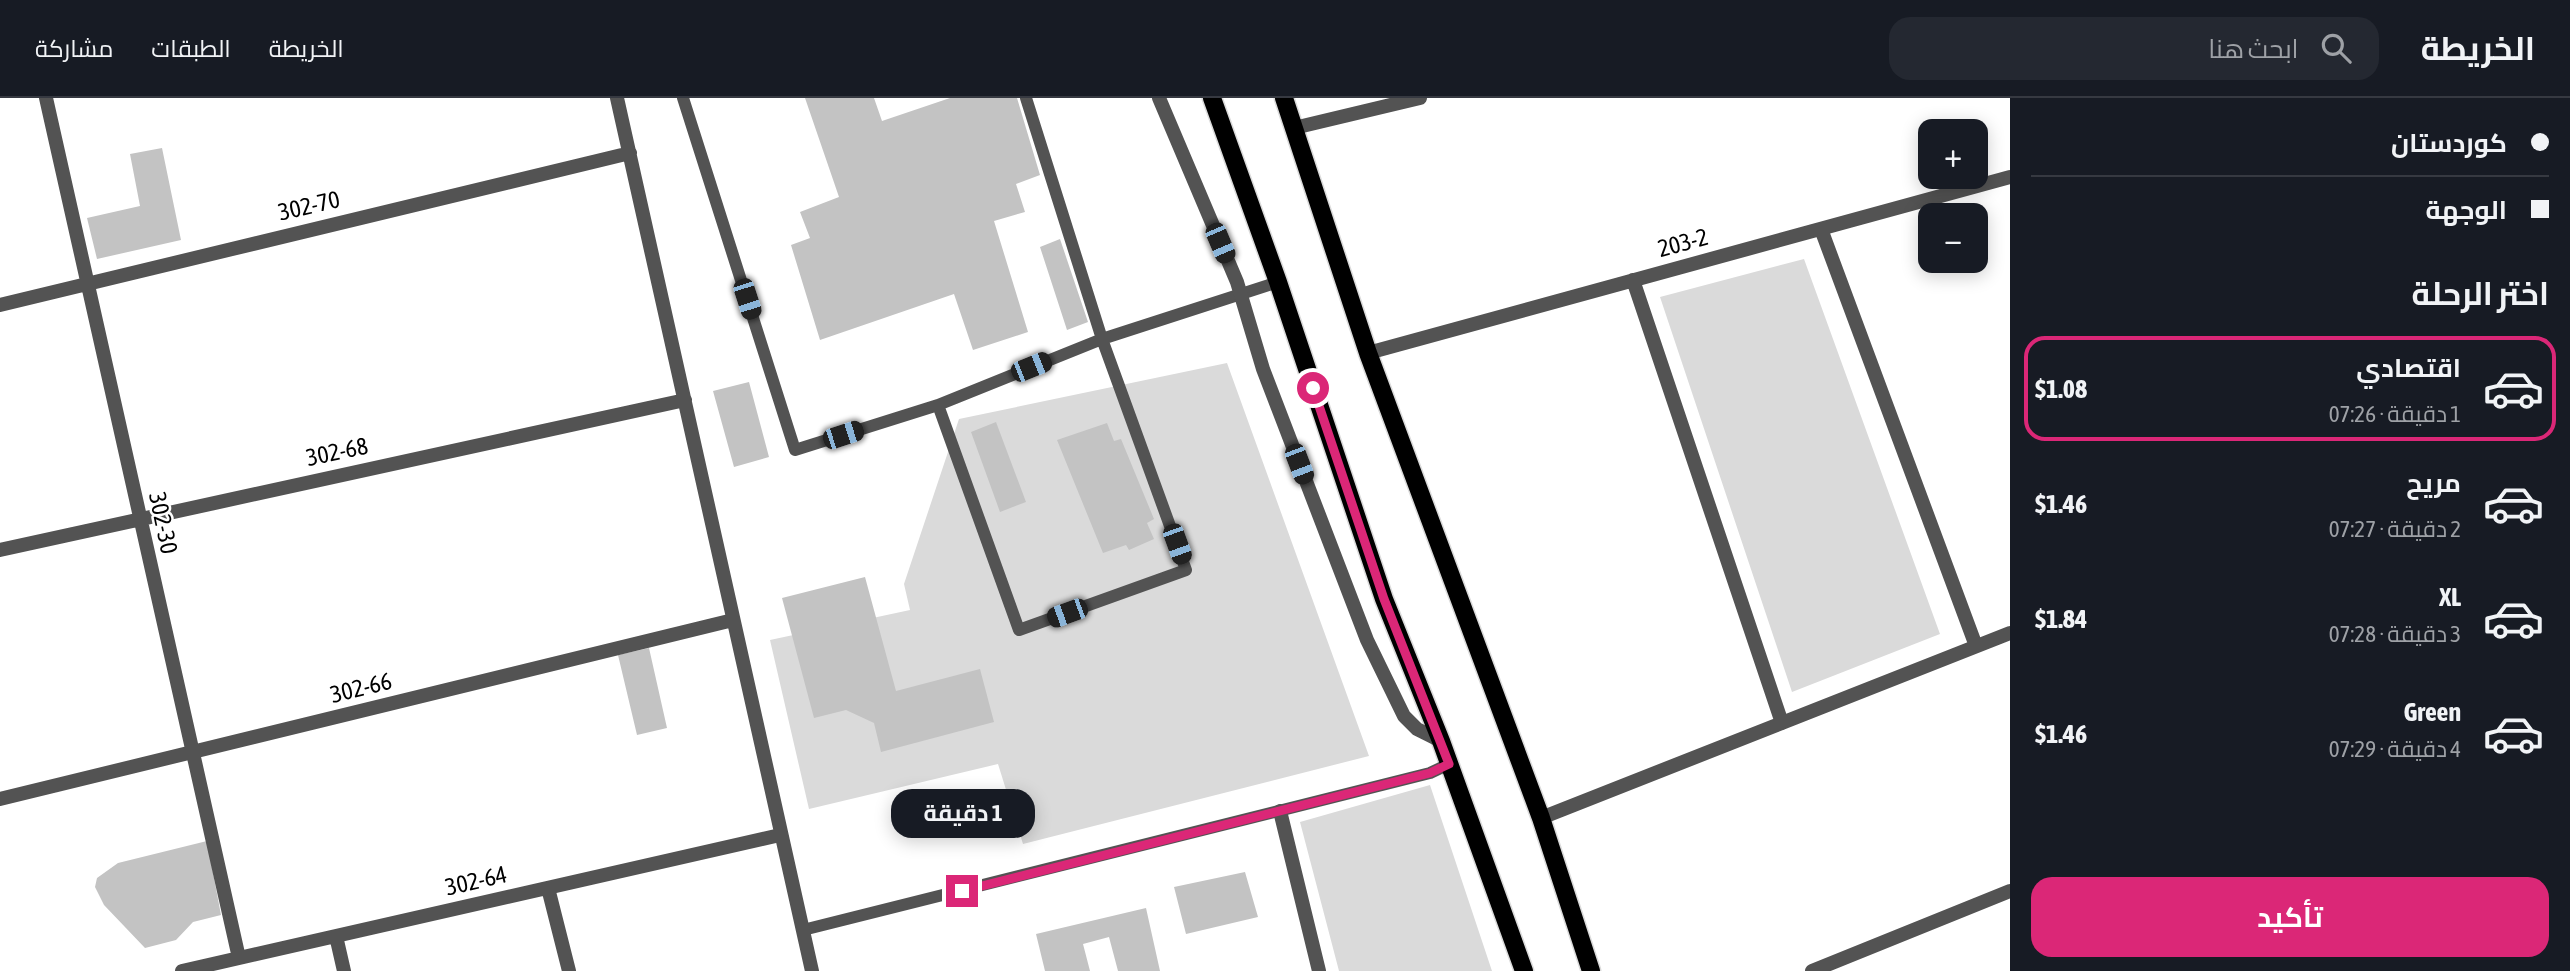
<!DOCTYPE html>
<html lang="ar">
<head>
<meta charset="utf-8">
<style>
	:root { --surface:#171b24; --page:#242831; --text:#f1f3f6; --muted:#9ea1a6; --line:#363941; --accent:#db2777 }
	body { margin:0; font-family:"Asap Condensed",Cairo,sans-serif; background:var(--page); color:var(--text); direction:rtl; height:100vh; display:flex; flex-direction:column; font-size:26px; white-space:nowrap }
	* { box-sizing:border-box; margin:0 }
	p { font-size:23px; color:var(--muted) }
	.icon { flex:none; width:38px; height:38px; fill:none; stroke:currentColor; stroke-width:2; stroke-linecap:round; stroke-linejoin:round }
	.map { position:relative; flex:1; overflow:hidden; direction:ltr }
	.side { display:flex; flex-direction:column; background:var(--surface); width:560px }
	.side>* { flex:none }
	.banner { display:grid; align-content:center; height:154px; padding:0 21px; background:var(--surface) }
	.fabs { position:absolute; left:1918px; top:21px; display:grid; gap:14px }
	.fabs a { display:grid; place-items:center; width:70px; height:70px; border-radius:14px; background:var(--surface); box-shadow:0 4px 18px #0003; font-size:35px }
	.end { position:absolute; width:32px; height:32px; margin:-16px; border:9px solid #db2777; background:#fff; box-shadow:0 0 0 4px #fff }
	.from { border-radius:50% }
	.bubble { position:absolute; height:49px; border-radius:21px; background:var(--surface); box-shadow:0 4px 18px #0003; font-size:23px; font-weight:700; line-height:49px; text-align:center; direction:rtl }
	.car { position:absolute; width:21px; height:42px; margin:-21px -10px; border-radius:9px; box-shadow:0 0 5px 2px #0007; background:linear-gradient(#222 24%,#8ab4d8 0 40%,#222 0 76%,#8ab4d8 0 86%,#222 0) }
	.banner b { display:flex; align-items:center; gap:24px; height:66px; font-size:26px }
	.banner b+b { border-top:2px solid var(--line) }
	.banner i { width:18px; height:18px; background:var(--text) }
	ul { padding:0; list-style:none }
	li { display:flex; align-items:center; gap:21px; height:105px; margin:0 14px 10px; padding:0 7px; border:4px solid transparent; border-radius:21px }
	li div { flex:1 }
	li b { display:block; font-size:26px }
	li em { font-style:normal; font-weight:700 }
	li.current { border-color:var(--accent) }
	li>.icon { width:63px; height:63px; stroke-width:1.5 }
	h2 { padding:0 21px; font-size:32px; line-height:84px }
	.action { display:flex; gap:14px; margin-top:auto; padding:14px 21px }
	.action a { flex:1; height:80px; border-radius:21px; background:var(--accent); color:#fff; font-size:28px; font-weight:700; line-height:80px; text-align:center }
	header { display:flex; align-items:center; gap:42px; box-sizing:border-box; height:98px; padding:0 35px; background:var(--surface); border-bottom:2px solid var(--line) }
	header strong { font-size:33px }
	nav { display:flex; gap:38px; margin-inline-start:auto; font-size:24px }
	.search { width:490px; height:63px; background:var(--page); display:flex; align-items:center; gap:18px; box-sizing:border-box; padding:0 24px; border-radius:21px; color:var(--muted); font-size:26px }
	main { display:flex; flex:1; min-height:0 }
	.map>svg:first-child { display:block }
	.green { fill:#dadada }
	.building { fill:#c3c3c3 }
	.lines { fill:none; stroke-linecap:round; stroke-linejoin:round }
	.primary-casing { stroke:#dbdbdb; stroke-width:21 }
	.lane { stroke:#535353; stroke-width:12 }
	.street { stroke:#535353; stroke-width:14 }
	.primary { stroke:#000; stroke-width:18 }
	.route { stroke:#db2777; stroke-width:9 }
	.labels { text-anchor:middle; stroke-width:5; stroke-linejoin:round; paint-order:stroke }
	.street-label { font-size:24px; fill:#000; stroke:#fff }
</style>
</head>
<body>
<header>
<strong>الخريطة</strong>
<div class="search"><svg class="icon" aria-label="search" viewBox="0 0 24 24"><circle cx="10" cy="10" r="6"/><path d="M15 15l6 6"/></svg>ابحث هنا</div>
<nav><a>الخريطة</a><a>الطبقات</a><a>مشاركة</a></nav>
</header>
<main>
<section class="side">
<div class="banner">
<b><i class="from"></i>كوردستان</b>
<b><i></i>الوجهة</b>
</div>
<h2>اختر الرحلة</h2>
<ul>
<li class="current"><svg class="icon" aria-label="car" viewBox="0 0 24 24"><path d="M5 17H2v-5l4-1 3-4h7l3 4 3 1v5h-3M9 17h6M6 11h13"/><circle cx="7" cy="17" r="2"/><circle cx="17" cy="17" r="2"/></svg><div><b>اقتصادي</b><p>1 دقيقة · 07:26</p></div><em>$1.08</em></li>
<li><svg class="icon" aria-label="car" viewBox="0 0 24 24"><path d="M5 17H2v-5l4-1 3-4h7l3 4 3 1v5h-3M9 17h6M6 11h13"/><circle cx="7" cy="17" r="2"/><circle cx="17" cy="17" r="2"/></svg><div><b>مريح</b><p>2 دقيقة · 07:27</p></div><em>$1.46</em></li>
<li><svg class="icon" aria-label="car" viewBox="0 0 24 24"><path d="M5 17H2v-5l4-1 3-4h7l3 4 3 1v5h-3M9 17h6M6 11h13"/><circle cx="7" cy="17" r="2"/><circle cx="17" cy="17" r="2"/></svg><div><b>XL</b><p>3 دقيقة · 07:28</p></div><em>$1.84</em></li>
<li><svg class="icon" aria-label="car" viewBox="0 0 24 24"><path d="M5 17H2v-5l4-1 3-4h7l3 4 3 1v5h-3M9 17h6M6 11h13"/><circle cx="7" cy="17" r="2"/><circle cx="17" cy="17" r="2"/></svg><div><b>Green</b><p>4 دقيقة · 07:29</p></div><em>$1.46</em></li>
</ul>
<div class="action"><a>تأكيد</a></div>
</section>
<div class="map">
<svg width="2010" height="873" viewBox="0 0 2010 873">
	<rect width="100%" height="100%" fill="#fff"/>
	<path class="green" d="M1804,161L1940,536L1792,594L1660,199Z
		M1227,265L1369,658L1023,746L998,666L809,711L770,542L910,512L904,486L959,321Z
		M1430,687L1492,873H1339L1300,724Z"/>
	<path class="building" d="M805,0H874L882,23L950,0H1017L1040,77L1016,86L1025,114L994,123L1028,234L973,252L954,196L820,242L791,147L810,140L800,114L839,99Z
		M162,50L181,142L97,161L87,120L140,108L130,56Z
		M1060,141L1088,224L1067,232L1040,149Z
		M749,284L769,359L734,369L713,293Z
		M996,324L1026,404L1000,414L971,334Z
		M1107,325L1114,343L1121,341L1154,421L1147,425L1154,441L1129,452L1126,447L1103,455L1057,342Z
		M865,479L896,593L980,571L994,624L881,654L874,625L846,612L814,620L782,500Z
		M649,550L667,630L637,637L618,557Z
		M207,743L221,817L193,824L176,842L145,850L104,807L95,789L97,780L118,765Z
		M1245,774L1258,819L1186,836L1174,789Z
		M1146,810L1160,873H1118L1109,839L1083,846L1090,873H1045L1036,836Z"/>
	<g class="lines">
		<defs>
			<path id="primary" d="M1212,0L1278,184L1384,501L1441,643L1524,873
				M1284,0L1368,255L1541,720L1591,873"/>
		</defs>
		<use href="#primary" class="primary-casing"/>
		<path class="lane" d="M683,0L795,352L938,307L1102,241L1278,184
			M938,307L1019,532L1186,472L1102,241L1026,0
			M803,832L1430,675L1449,666"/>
		<path class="street" d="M46,0L239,860
			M617,0L812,873
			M1159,0L1237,184L1263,271L1367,542L1404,618L1417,631L1441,643
			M1294,30L1420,0
			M1821,131L1976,548
			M1633,182L1782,625
			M0,207L630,55
			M1368,255L2010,79
			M0,452L685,302
			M0,701L733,522
			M1280,713L1319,873
			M1541,720L2010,535
			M548,790L569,873
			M336,838L344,873
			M182,873L780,737
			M1812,873L2010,793"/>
		<use href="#primary" class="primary"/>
	</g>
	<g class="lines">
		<path class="route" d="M962,793L1430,675L1449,666L1384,501L1313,290"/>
	</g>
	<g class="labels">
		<g class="street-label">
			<text transform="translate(309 108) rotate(-13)" y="8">302-70</text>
			<text transform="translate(1683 145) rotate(-15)" y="8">203-2</text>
			<text transform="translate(337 354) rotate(-12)" y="8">302-68</text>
			<text transform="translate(163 425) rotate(78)" y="8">302-30</text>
			<text transform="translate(361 590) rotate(-14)" y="8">302-66</text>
			<text transform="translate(476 783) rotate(-13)" y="8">302-64</text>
		</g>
	</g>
</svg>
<div class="fabs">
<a>+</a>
<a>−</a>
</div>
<i class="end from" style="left:1313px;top:290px"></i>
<i class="end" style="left:962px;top:793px"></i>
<div class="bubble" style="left:891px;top:691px;width:144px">1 دقيقة</div>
<i class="car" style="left:1220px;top:145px;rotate:157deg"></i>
<i class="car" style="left:747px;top:201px;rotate:162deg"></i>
<i class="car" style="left:1031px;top:269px;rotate:68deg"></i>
<i class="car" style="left:843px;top:337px;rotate:72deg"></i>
<i class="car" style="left:1299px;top:366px;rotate:159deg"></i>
<i class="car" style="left:1177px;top:446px;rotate:160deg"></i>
<i class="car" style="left:1067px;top:515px;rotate:250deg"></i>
</div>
</main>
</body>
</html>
